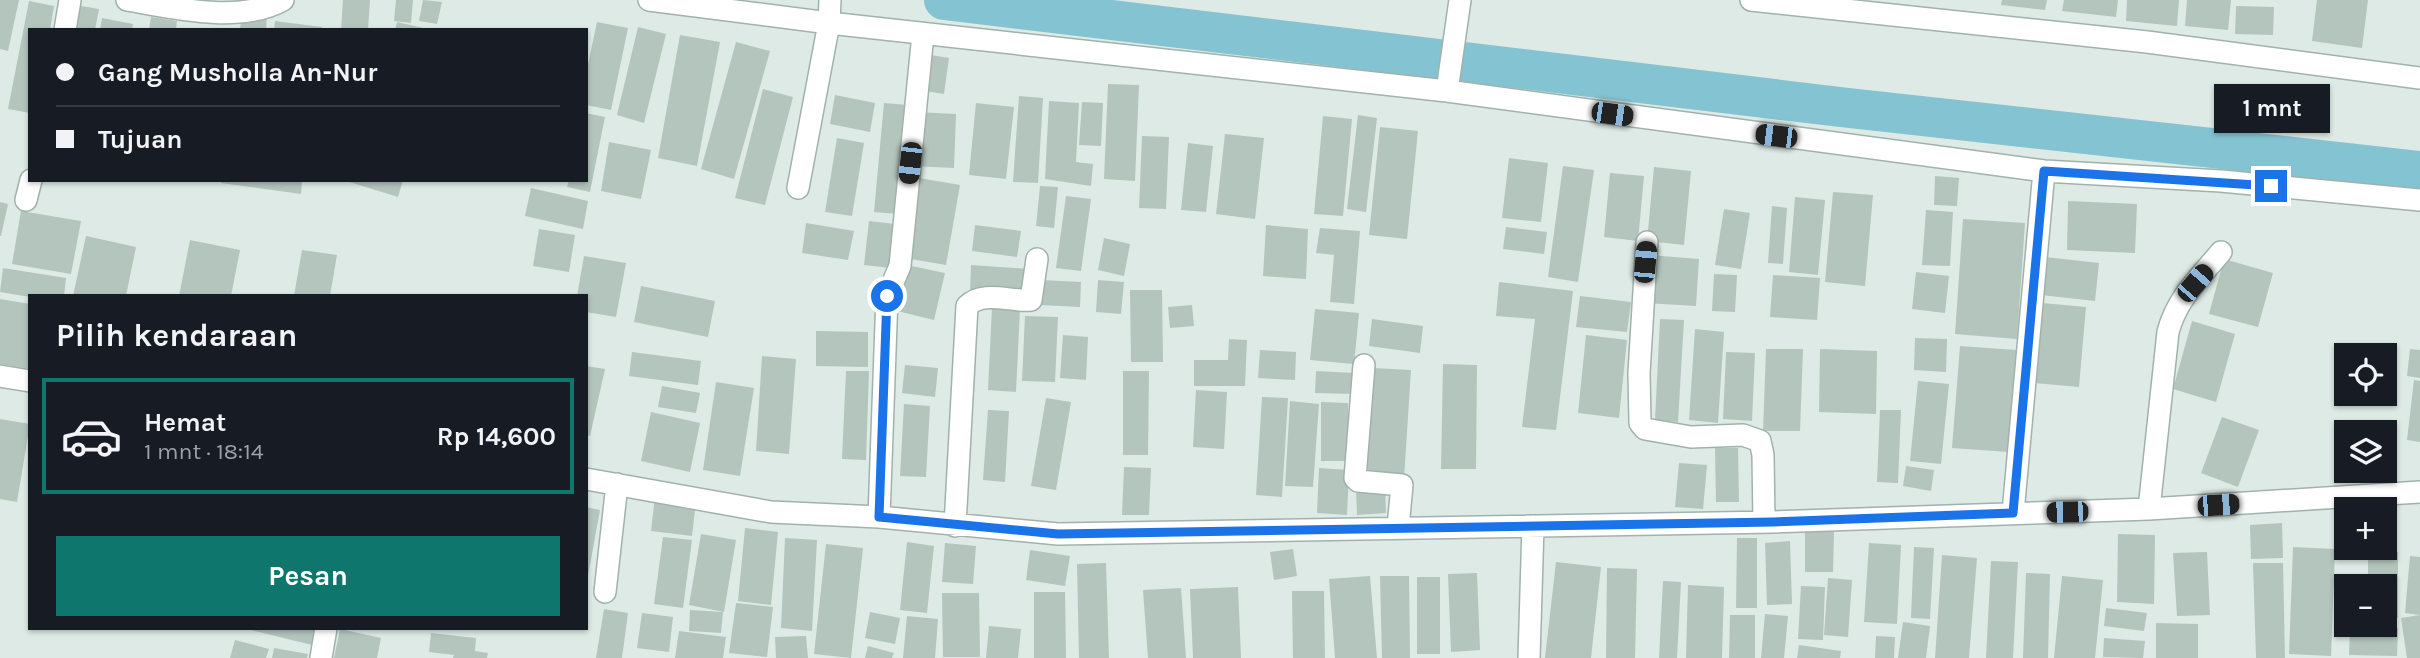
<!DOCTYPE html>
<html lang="id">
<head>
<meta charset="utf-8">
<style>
	:root { --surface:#171b24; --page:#242831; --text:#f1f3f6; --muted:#9ea1a6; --line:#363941; --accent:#0f766e }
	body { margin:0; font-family:Karla,sans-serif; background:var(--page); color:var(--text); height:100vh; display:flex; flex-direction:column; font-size:26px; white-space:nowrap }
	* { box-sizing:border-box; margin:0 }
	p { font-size:23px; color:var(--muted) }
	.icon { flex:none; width:38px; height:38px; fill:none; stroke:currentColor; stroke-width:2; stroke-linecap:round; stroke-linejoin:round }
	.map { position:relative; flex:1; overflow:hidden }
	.panel { position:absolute; left:28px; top:294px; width:560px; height:336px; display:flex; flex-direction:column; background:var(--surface); border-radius:0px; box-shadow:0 2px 5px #0004 }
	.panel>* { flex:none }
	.guide { position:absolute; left:28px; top:28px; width:560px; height:154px; border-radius:0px; box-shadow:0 2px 5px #0004; display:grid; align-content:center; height:154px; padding:0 28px; background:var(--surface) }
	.controls { position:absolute; left:2334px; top:343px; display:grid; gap:14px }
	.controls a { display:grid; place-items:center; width:63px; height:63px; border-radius:0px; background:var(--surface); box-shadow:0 2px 5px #0004; font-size:35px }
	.end { position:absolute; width:32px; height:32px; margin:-16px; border:9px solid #1a73e8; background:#fff; box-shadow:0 0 0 4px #fff }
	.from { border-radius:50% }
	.bubble { position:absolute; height:49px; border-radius:0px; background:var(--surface); box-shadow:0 2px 5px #0004; font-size:23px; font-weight:700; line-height:49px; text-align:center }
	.car { position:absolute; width:21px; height:42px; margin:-21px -10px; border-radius:9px; box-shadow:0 0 5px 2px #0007; background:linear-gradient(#222 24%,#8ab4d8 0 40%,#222 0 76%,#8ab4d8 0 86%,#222 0) }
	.guide b { display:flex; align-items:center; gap:24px; height:66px; font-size:26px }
	.guide b+b { border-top:2px solid var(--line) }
	.guide i { width:18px; height:18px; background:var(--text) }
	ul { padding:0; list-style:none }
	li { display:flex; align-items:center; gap:21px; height:116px; margin:0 14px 10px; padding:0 14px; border:4px solid transparent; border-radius:0px }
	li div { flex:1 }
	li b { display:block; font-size:26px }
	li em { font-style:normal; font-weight:700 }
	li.on { border-color:var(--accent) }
	li>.icon { width:63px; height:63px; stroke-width:1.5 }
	h2 { padding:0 28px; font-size:32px; line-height:84px }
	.cta { display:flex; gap:14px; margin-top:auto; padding:14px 28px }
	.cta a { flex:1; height:80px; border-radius:0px; background:var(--accent); color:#fff; font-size:28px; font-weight:700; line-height:80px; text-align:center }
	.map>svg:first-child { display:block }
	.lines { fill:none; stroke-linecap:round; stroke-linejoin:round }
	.canal { stroke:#84c3d1; stroke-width:40 }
	.building { fill:#b4c5be }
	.minor-casing { stroke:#a1b2ac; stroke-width:24 }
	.minor { stroke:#fff; stroke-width:21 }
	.route { stroke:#1a73e8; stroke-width:9 }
</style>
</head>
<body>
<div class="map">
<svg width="2420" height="658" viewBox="0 0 2420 658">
	<rect width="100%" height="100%" fill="#deeae5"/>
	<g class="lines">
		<path class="canal" d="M944,0L1849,108L2420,171"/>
	</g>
	<path class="building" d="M0,0H19L8,51L0,49Z
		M343,0H370L368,30H341Z
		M396,0H413L411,23L394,21Z
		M423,0L442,2L437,24L419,21Z
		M2002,0H2047L2045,10L2001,5Z
		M2064,0H2118L2116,17L2062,11Z
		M2127,0H2179L2177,26L2126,21Z
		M2187,0H2231L2228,30L2185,26Z
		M2317,0H2368L2362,48L2312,41Z
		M29,1L54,6L50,30H30V113L8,109Z
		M75,5L99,9L95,30H72Z
		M2236,6L2274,7L2273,35L2235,34Z
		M242,11L267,14L266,30H240Z
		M151,17L177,21L176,30H149Z
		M102,18L133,24L132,30H100Z
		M275,21L322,27V30H274Z
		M397,22L428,29V30H395Z
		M597,22L628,28L611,110L586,105V74Z
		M638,27L666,34L644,123L617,115Z
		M680,35L720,42L697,166L658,158Z
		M736,42L770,51L734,179L701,169Z
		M925,54L949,58L944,94L919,90Z
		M1108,84L1139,85L1135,181L1104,179Z
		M763,89L793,97L765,205L735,198Z
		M835,95L875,103L870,132L830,124Z
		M1019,96L1043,98L1038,183L1013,182Z
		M1049,101L1079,103L1076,162L1093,164L1091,186L1045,179Z
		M1082,102L1103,103L1101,146L1079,145Z
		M884,103L908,105L898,214L874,212Z
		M976,103L1014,107L1006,179L969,175Z
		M915,112L956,114L954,168L913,166Z
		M586,113L605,117L590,192L567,187L569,180H586Z
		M1358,115L1377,118L1366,212L1347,209Z
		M1323,116L1352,119L1343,216L1314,214Z
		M1380,127L1418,131L1407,239L1369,235Z
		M1225,134L1264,138L1255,219L1216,214Z
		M1142,136L1169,137L1166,209L1139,208Z
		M837,138L864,143L852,216L825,212Z
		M609,142L651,150L641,199L601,191Z
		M1188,143L1213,146L1206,212L1181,210Z
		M1509,158L1548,163L1541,222L1502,218Z
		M1563,166L1594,170L1578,282L1548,277Z
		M1654,167L1691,171L1684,245L1647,241Z
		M1610,173L1644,176L1638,241L1604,237Z
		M1935,176L1959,178L1957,206L1934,205Z
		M919,178L960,185L946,265L905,258Z
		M221,180H302L301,194L221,183Z
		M343,180H403L398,197Z
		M1040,186L1058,187L1054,228L1036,226Z
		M531,188L588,201L583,229L525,216Z
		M1833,192L1873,195L1865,286L1825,282Z
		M1066,196L1091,199L1081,271L1056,268Z
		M1795,197L1825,200L1818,275L1789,272Z
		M2068,201L2137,204L2135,253L2067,250Z
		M0,202L8,204L1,236H0Z
		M1772,206L1787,208L1783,264L1768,263Z
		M1724,209L1750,213L1741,269L1715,265Z
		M1926,210L1953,212L1950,266L1922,265Z
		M21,211L81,221L71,274L12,264Z
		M1963,219L2025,223L2017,339L1955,334Z
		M869,221L895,224L890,268L864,265Z
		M806,223L854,231L848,260L802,253Z
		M975,225L1021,231L1017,257L972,251Z
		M1266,225L1308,229L1306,279L1263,276Z
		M1506,227L1547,232L1544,254L1503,249Z
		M1320,228L1360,231L1354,304L1330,302L1334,255L1316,253Z
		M539,229L575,235L569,272L533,266Z
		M86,236L136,247L126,296H73Z
		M1104,238L1130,244L1124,276L1098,270Z
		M190,240L240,250L231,296H179Z
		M302,250L337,255L330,296H294Z
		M1649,255L1699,259L1696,306L1645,303Z
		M584,256L626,263L616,317L586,312V296H577Z
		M2045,257L2099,263L2095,301L2041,295Z
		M2224,259L2273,273L2258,327L2209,314Z
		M907,265L945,273L934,320L897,311Z
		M971,265L1030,269L1028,296L970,293Z
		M3,268L66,278L64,296L30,297L0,292Z
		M1916,272L1949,276L1945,313L1912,309Z
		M1714,274L1737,275L1735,312L1712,311Z
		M1773,275L1820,278L1817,320L1770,317Z
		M1041,280L1081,282L1080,307L1040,305Z
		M1098,280L1124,282L1121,314L1096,312Z
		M1499,282L1573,291L1556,430L1522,427L1535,319L1496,316Z
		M641,286L715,301L708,337L634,322Z
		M1130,290H1162L1163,362H1131Z
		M1580,296L1631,302L1627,332L1576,327Z
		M0,299L30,304V369L0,364Z
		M2042,303L2086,307L2079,387L2034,383Z
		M1192,305L1194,326L1170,328L1168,307Z
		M992,307L1020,309L1016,392L988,390Z
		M1315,309L1359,313L1354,364L1310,360Z
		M1025,316L1058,317L1055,382L1022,381Z
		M1372,319L1423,326L1420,353L1369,346Z
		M1660,319L1684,320L1678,422L1655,420Z
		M2192,321L2235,334L2216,402L2173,389Z
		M1695,329L1724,332L1718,423L1689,420Z
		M816,331L868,332V367L816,366Z
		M1063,335L1088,337L1086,380L1060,378Z
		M1586,335L1627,340L1619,418L1578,413Z
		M1915,338L1947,339L1946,372L1914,370Z
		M1229,339L1247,340L1245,386H1194V360H1228Z
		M1960,346L2016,350L2008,452L1952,448Z
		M1766,349H1803L1800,431H1763Z
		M1820,349L1877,351L1876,414L1819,412Z
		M2410,349L2420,350V378L2407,376Z
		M1260,350L1296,352L1295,380L1258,378Z
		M632,352L701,361L698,385L629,376Z
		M1726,352L1755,353L1752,421L1723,419Z
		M762,356L796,359L789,454L756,451Z
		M1443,364L1477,365L1476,469H1441Z
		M905,365L938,368L935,397L902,393Z
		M586,366L605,369L590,436L586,435Z
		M1373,368L1411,370L1404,479L1367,477Z
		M846,371H869L866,460L842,459Z
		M1123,371H1149L1148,455H1123Z
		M1316,371L1355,373V394L1315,393Z
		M2414,380L2420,381V442L2407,440Z
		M1918,381L1949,384L1941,464L1910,461Z
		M716,382L754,388L740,476L703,470Z
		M662,386L700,393L696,413L658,407Z
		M1196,390L1227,392L1224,449L1193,447Z
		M1262,397L1288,398L1282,497L1256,495Z
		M1046,398L1071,402L1056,490L1031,486Z
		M1290,401L1319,404L1313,487L1285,486Z
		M1321,402L1348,403V461H1321Z
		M904,404L930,406L926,477L900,476Z
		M988,410L1009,411L1005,482L983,480Z
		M1880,410H1901L1898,483L1877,482Z
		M651,412L700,423L690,472L641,461Z
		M2222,417L2259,430L2238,487L2201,473Z
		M0,419L30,424L17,502L0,499Z
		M1715,448H1738L1739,502H1716Z
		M1679,463L1707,465L1703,509L1675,507Z
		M1906,466L1934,470L1931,491L1903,486Z
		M1124,467L1151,468L1149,515H1122Z
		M1319,468L1349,470L1347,515L1317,513Z
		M1385,487L1386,513L1357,515L1356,489Z
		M655,496L696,501L692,536L651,531Z
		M586,507L600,510L588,576H586Z
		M2282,523L2283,558L2251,559L2250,525Z
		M745,528L778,532L771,605L738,601Z
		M1805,532H1834L1833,572H1805Z
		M701,534L736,540L724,612L689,605Z
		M2118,534L2155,535L2154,604L2117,602Z
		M663,537L692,540L683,608L654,604Z
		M785,538L817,540L812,631L781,628Z
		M1737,538H1757V608H1736Z
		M1790,541L1792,604L1767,605L1765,543Z
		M907,542L934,546L927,613L900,610Z
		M945,543L976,546L973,584L942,582Z
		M1869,543L1901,545L1897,624L1864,622Z
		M826,544L863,548L851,658L814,654Z
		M1914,547L1934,548L1930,619L1911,618Z
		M2293,547L2335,549L2331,656L2289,654Z
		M1293,549L1297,576L1274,580L1270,552Z
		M1030,550L1070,556L1065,586L1026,580Z
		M2207,552L2210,615L2177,616L2173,553Z
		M2368,552H2398V618H2385V586H2368Z
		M1942,555L1977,558L1969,658H1935Z
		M2410,556L2420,557V615L2405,613Z
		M1991,561L2018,562L2013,658H1986Z
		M1556,562L1601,567L1591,658H1545Z
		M1106,563L1109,658H1079L1077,564Z
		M2253,563H2283L2285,658H2256Z
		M1607,568L1637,569L1635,658H1606Z
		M1477,573L1480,650L1451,652L1448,574Z
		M2026,573L2050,574L2048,658H2023Z
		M1370,576L1377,658H1335L1329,579Z
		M1380,576H1409L1410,658H1382Z
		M2062,576L2103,580L2095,658H2054Z
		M1417,577H1440V654H1417Z
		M1828,578L1852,580L1848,637L1824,635Z
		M1663,581L1681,582L1677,658H1659Z
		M1688,585L1724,587L1722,658H1686Z
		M1801,586L1825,587L1823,640L1798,639Z
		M1238,587L1241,658H1193L1190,589Z
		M1181,588L1186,658H1148L1143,590Z
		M1292,591H1324L1325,658H1293Z
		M1034,592H1065L1066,658H1034Z
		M942,593H979L980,657H943Z
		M736,603L773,607L767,657L729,653Z
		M2106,608L2147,613L2144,631L2104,626Z
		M604,609L628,613L622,658H596Z
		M690,610L723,612L721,633L689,631Z
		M870,612L900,618L895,644L865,638Z
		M642,613L673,617L669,652L637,648Z
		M1765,614L1788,616L1784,658H1761Z
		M1730,615H1755V658H1729Z
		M2420,615V658H2407L2401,618Z
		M907,616L938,619L935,658H903Z
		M1903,622L1930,626L1926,658H1898Z
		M2156,623L2198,624V658H2156Z
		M989,626L1021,629L1018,658H986Z
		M2350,627L2398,628L2397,656L2349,655Z
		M243,628H315L312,645Z
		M340,629L381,638L377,658H334Z
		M679,631L726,637L723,658H675Z
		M431,633L476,638L475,651L488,653L487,658H453L454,655L429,652Z
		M806,636L808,658H776L775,637Z
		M1876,636L1895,637L1894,658H1875Z
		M2104,638L2145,641L2143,658L2103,657Z
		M235,640L269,649L266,658H230Z
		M1799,645L1841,651L1840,658H1797Z
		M868,646L894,653L892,658H865Z
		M274,648L308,654L307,658H272Z"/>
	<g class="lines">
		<defs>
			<path id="minor" d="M127,0C173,8 240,24 283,0
				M649,0L829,23L1447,91L2044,171L2221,181L2420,200
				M1751,0L2147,42L2420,78
				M65,30L70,0
				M1447,91L1460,0
				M798,188L829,23L830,0
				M26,200L31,180
				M1647,242L1639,373L1640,423L1645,429L1691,437L1743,435L1760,441L1763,455L1764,522
				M1364,365L1355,478L1358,481L1402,485L1398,527
				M0,376L30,381
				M586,479L771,512L879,517L1058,534L1773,522L2149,509L2420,492
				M2149,509L2168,332C2177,298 2200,277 2221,252
				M2013,513L2044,171
				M879,517L887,296L900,266L923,34
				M955,526L967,306C983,290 1011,302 1031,300L1037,259
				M605,592L617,484
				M321,658L326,628
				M1529,658L1533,526"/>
		</defs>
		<use href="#minor" class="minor-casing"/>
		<use href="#minor" class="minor"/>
	</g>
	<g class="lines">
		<path class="route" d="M887,296L879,517L1058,534L1773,522L2013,513L2044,171L2271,186"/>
	</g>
</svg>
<div class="controls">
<a><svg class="icon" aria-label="locate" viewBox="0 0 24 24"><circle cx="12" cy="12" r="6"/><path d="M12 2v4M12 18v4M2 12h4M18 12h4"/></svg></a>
<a><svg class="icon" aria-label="layers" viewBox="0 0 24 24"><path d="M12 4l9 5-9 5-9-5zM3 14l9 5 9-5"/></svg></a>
<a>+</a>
<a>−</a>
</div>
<i class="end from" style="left:887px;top:296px"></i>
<i class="end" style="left:2271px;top:186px"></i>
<div class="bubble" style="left:2214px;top:84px;width:116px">1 mnt</div>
<i class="car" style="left:1612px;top:114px;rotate:98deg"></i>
<i class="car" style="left:1776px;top:136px;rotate:277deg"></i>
<i class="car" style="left:910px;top:163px;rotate:186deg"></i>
<i class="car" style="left:1645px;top:262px;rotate:5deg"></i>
<i class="car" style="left:2195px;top:283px;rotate:41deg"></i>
<i class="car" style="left:2218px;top:505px;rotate:86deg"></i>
<i class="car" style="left:2067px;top:512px;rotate:269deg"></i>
<div class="guide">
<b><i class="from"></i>Gang Musholla An-Nur</b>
<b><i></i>Tujuan</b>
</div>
<section class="panel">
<h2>Pilih kendaraan</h2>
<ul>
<li class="on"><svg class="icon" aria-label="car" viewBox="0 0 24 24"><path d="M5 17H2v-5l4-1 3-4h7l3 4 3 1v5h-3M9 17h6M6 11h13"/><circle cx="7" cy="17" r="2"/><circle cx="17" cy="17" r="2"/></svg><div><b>Hemat</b><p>1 mnt · 18:14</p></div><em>Rp 14,600</em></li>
</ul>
<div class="cta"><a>Pesan</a></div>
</section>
</div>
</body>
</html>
